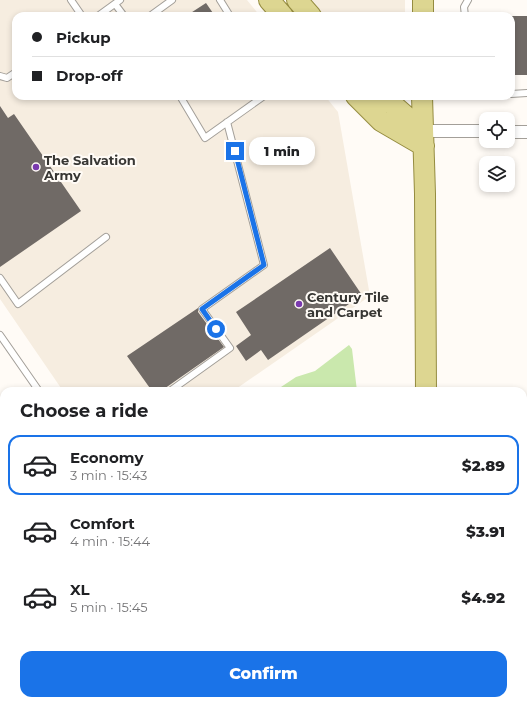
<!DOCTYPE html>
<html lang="en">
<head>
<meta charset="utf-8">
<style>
	:root { --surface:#fff; --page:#f6f6f6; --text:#202124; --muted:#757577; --line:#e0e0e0; --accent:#1a73e8 }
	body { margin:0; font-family:Montserrat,sans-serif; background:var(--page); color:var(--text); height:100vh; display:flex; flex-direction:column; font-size:15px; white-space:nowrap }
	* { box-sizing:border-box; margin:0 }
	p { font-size:13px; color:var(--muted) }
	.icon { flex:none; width:22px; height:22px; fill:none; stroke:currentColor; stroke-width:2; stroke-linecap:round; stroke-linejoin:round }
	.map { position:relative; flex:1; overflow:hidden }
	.drawer { position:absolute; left:0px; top:387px; width:527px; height:318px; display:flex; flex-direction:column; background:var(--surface); border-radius:12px 12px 0 0; box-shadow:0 2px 6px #0003 }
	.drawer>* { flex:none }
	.top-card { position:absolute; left:12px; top:12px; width:503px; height:88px; border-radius:12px; box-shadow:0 2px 6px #0003; display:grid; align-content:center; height:88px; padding:0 20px; background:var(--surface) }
	.tools { position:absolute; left:479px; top:112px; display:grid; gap:8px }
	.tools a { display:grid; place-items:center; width:36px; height:36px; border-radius:8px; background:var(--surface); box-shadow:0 2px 6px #0003; font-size:20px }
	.end { position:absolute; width:18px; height:18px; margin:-9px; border:5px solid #1a73e8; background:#fff; box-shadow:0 0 0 2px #fff }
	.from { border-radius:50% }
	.bubble { position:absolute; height:28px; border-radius:12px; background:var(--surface); box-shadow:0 2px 6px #0003; font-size:13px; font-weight:800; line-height:28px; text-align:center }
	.top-card b { display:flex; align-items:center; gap:14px; height:38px; font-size:15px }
	.top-card b+b { border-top:1px solid var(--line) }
	.top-card i { width:10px; height:10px; background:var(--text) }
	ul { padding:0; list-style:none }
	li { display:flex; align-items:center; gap:12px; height:60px; margin:0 8px 6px; padding:0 12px; border:2px solid transparent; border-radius:12px }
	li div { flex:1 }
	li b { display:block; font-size:15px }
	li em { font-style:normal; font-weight:800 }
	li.selected { border-color:var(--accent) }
	li>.icon { width:36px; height:36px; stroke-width:1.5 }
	h2 { padding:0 20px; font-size:18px; line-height:48px }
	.primary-button { display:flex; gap:8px; margin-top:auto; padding:8px 20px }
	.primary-button a { flex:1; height:46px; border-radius:12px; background:var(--accent); color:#fff; font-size:16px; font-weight:800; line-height:46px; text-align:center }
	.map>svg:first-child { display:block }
	.built { fill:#f6ede0 }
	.water { fill:#cae8ad }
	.building { fill:#706a66 }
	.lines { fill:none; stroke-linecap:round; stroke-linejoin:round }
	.lane-casing { stroke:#a39f99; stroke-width:8 }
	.street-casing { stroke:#a39f99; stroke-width:14 }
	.primary-casing { stroke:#958c40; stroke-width:22 }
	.lane { stroke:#fff; stroke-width:6 }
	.street { stroke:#fff; stroke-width:12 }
	.primary { stroke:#ddd691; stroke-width:20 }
	.route { stroke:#1a73e8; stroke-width:5 }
	.poi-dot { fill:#7a3aaf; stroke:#fffbf6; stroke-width:1.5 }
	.labels { text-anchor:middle; stroke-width:4; stroke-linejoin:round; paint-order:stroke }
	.poi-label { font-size:13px; font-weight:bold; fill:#373633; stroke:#fffbf6; text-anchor:start }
</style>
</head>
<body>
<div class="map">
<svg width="527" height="705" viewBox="0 0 527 705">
	<rect width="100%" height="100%" fill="#fffbf6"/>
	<path class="built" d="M0,0H247L260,16H16V96H325L338,112L370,296L233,391H63L0,299Z
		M306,0H405V16H320Z"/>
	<path class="water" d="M349,345L352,349L357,391H275L296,377L315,371Z"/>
	<path class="building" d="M206,3L215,16H186Z
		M511,16H527V75H511Z
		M0,106L8,118L14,114L81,211L0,267Z
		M330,248L362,295L268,360L261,350L246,361L236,346L251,335L236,312Z
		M198,308V312L224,347L161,391H152L127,356Z"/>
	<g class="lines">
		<defs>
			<path id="lane" d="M71,0L82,16
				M220,0L230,16
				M115,4L124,16
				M98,16L120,0
				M150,16L172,0
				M465,16L464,7L468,0
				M0,76L7,78L16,72
				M511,94L527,93
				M180,96L205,138L264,96
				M0,278L18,304L106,237
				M0,335L39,391
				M170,391L230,348L202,309L264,265L227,122
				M0,634L4,635"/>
			<path id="street" d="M423,131H486
				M508,132H527"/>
			<path id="primary" d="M269,0L283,16
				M297,0L311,16
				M423,16V0
				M356,96L381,121L424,146
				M383,96L423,131
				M422,96L425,194L426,391
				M430,705V701"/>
		</defs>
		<use href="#lane" class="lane-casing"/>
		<use href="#street" class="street-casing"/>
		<use href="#primary" class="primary-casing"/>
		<use href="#lane" class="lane"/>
		<use href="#street" class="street"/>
		<use href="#primary" class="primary"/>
	</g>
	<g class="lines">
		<path class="route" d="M216,329L202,309L264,265L235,151"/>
	</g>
	<g class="poi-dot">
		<circle cx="36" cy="167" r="4"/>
		<circle cx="299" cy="304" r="4"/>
	</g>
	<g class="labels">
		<g class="poi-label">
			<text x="44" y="165">The Salvation<tspan x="44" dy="15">Army</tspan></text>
			<text x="307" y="302">Century Tile<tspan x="307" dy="15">and Carpet</tspan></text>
		</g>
	</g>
</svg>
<div class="tools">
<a><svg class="icon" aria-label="locate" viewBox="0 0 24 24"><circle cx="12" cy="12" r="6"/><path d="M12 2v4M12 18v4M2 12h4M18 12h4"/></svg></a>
<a><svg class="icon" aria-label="layers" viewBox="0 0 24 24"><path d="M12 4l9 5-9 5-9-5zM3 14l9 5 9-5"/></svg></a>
</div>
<i class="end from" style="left:216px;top:329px"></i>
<i class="end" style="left:235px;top:151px"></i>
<div class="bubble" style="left:249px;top:137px;width:66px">1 min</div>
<div class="top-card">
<b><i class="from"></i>Pickup</b>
<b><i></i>Drop-off</b>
</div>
<section class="drawer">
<h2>Choose a ride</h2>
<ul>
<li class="selected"><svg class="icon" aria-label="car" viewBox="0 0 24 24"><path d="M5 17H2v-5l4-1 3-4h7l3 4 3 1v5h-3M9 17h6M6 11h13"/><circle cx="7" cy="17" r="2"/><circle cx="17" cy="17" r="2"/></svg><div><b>Economy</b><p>3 min · 15:43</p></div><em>$2.89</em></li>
<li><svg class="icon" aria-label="car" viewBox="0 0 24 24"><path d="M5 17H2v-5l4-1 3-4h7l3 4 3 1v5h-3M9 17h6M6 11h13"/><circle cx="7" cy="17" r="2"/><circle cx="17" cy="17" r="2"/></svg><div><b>Comfort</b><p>4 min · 15:44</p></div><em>$3.91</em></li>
<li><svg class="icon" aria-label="car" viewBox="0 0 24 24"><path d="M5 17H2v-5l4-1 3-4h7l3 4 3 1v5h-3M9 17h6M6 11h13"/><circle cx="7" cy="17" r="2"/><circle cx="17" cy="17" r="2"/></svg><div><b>XL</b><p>5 min · 15:45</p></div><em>$4.92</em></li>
</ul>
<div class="primary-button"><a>Confirm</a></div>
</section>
</div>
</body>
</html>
